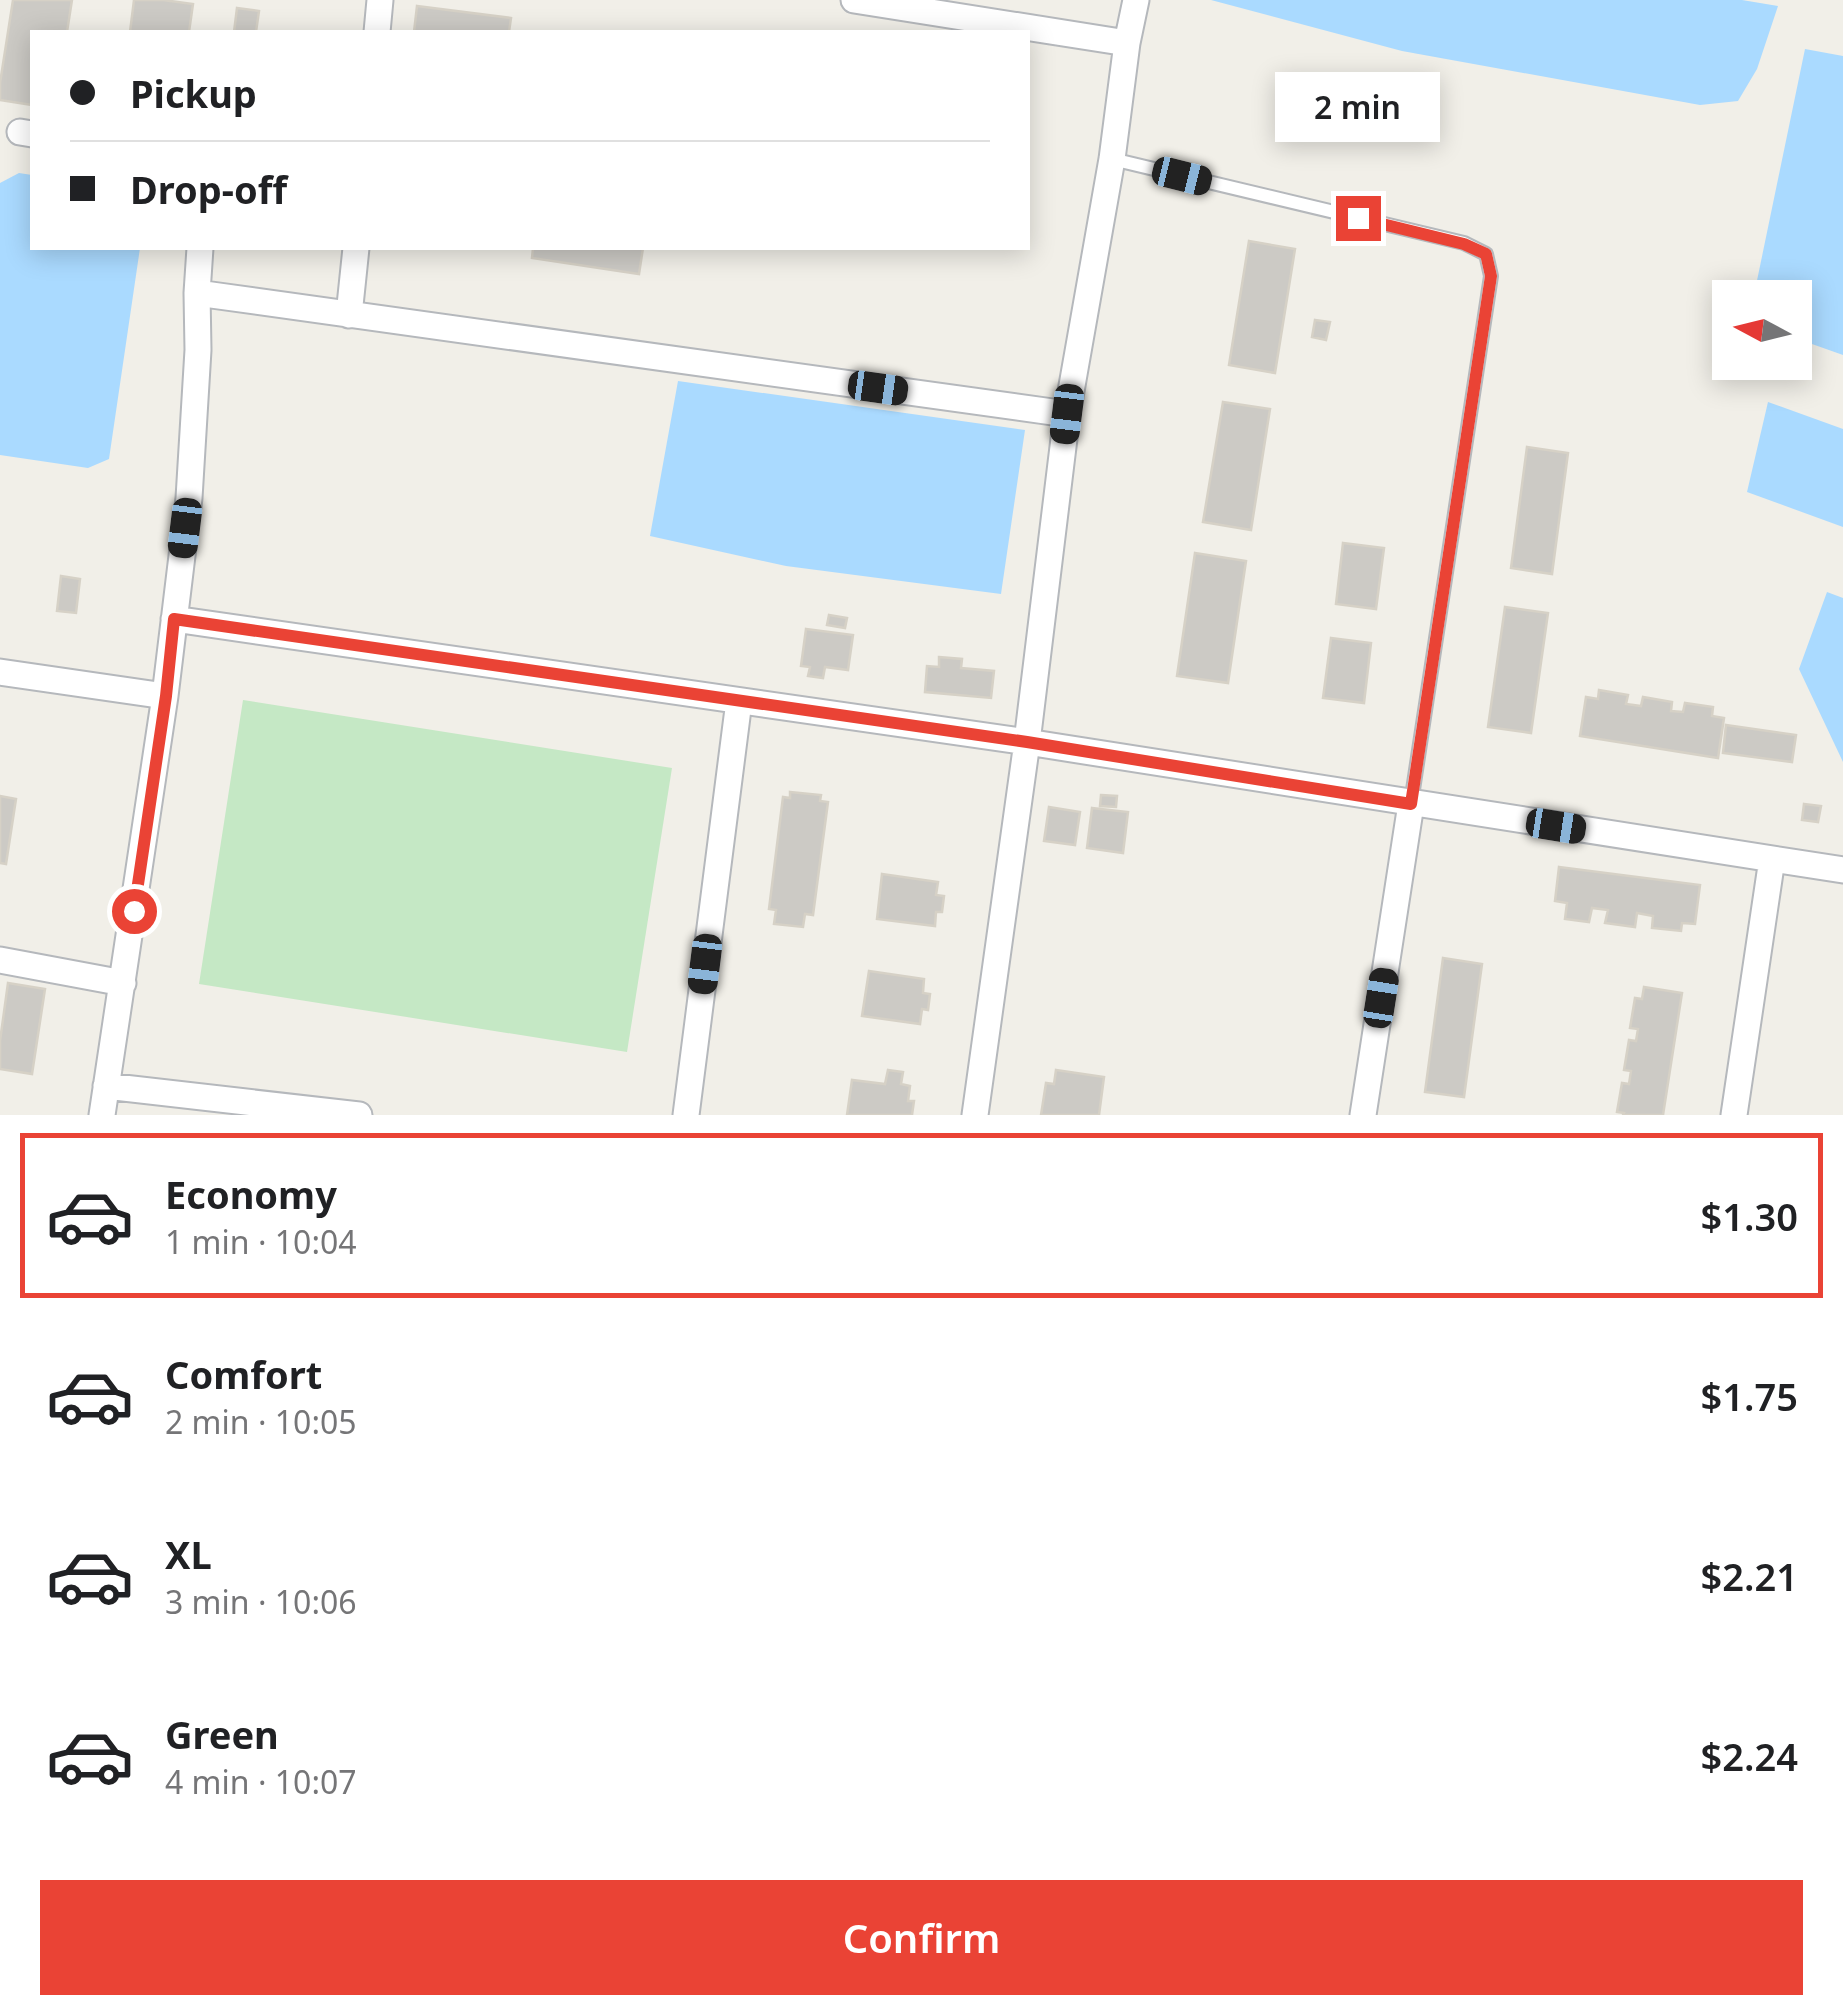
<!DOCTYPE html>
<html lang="en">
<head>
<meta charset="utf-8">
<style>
	:root { --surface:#fff; --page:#f2f2f2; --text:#202124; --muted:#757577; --line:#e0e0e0; --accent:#ea4335 }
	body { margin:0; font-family:"Noto Sans",sans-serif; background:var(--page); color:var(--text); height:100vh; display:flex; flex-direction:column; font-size:38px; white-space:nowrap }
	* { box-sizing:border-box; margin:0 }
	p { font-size:32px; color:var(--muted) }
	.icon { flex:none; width:55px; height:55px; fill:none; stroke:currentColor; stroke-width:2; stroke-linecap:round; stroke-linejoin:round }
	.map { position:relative; height:1115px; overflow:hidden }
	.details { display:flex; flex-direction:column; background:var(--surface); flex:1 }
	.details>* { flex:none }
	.banner { position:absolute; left:30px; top:30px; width:1000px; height:220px; border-radius:0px; box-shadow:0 5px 25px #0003; display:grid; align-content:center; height:220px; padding:0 40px; background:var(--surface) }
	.needle { width:65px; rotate:277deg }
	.fabs { position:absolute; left:1712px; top:280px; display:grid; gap:20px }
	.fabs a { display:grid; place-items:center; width:100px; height:100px; border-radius:0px; background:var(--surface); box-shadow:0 5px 25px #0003; font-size:50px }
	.end { position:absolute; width:45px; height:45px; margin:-22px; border:12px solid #ea4335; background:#fff; box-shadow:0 0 0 5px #fff }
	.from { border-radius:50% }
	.bubble { position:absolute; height:70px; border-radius:0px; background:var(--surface); box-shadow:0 5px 25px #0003; font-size:32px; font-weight:600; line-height:70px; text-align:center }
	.car { position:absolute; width:30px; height:60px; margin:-30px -15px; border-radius:12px; box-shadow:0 0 8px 2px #0007; background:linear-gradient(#222 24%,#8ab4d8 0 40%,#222 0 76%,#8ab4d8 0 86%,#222 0) }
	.banner b { display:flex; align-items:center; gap:35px; height:95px; font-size:38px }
	.banner b+b { border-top:2px solid var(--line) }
	.banner i { width:25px; height:25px; background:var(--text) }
	ul { padding:18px 0 0; list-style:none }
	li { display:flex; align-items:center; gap:30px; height:165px; margin:0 20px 15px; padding:0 20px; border:5px solid transparent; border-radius:0px }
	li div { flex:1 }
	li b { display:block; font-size:38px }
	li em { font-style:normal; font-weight:600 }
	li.selected { border-color:var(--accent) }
	li>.icon { width:90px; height:90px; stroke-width:1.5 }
	.cta { display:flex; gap:20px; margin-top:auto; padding:20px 40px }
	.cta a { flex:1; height:115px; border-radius:0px; background:var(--accent); color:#fff; font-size:40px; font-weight:600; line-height:115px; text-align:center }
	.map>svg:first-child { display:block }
	.green { fill:#c5e8c5 }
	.water { fill:#aadaff }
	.building { fill:#cccac5; stroke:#d6d1c6; stroke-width:2.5 }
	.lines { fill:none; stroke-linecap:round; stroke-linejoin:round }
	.lane-casing { stroke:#b5b8bc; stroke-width:16 }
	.street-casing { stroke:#b5b8bc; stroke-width:29 }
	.lane { stroke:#fff; stroke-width:12 }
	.street { stroke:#fff; stroke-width:25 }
	.route { stroke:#ea4335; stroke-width:12 }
</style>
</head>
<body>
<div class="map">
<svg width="1843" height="1115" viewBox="0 0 1843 1115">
	<rect width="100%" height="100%" fill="#f1efe8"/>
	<path class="green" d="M243,700L672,768L627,1052L199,984Z"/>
	<path class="water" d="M1211,0H1742L1778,6L1757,69L1738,101L1700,105L1402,51Z
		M1805,49L1843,56V355L1795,338V298L1755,297L1754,295Z
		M19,173L32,175V248H140L109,459L88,468L0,455V183Z
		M678,381L1025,430L1001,594L786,566L650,536Z
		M1768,402L1843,429V527L1747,492Z
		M1827,592L1843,598V762L1799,669Z"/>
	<path class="building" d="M13,0H72L67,32H32V105L0,100V83Z
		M134,0H163L193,4L189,32H130Z
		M417,6L511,18L509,32H414Z
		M237,8L259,11L256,32H234Z
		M1249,241L1295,249L1275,373L1229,365Z
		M533,248H643L639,274L532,258Z
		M1315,320L1330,322L1326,340L1312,337Z
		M1223,402L1270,409L1251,530L1203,522Z
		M1527,447L1568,453L1552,574L1511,568Z
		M1343,543L1384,548L1376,609L1336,604Z
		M1195,553L1246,561L1228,683L1177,676Z
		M61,576L80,579L76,613L57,611Z
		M1505,607L1548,613L1531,733L1488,727Z
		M829,615L847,618L845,628L827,625Z
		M806,629L853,635L848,670L825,667L823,678L808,676L810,667L801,666Z
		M1331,638L1371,643L1364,703L1323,698Z
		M939,657L962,659L961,668L994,671L991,698L925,692L927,666L939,667Z
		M1599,690L1628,695L1626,704L1641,706L1643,697L1672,702L1671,711L1683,712L1685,703L1713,707L1712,716L1724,718L1718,758L1580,736L1586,697L1598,699Z
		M1726,725L1796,735L1792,762L1723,753Z
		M790,792L821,795L820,801L828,802L813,915L805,914L803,927L774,924L776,910L769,909L783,797L790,798Z
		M1101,795L1117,796L1116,807L1100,806Z
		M0,796L16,799L6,864L0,863Z
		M1804,804L1821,806L1818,822L1802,820Z
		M1049,807L1080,812L1075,845L1044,841Z
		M1092,808L1128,812L1123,853L1087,848Z
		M1559,867L1700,885L1695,924L1682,923L1681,931L1652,928L1653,916L1637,913L1635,927L1605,923L1608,910L1592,908L1589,922L1565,919L1567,903L1555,901Z
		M882,874L938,882L936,895L944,896L942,912H936L935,926L877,919Z
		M1443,958L1482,964L1464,1097L1425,1092Z
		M869,971L924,979L923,993L930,994L928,1010L922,1009L920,1024L862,1016Z
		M8,983L45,989L32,1074L0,1069V1041Z
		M1644,987L1682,993L1663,1115H1623L1624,1113L1617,1112L1622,1083L1629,1084L1631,1071L1624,1070L1629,1040L1636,1041L1638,1029L1630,1028L1635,998L1642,999Z
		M888,1070L903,1072L901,1084L910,1086L908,1101H914L912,1115H847L852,1080L885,1084Z
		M1056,1070L1104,1077L1099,1115H1041L1046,1083L1054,1084Z"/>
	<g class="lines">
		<defs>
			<path id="lane" d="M1112,159L1464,243L1486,254L1491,276L1411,803"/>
			<path id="street" d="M854,0L1127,43
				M377,32L380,0
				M20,132L32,134
				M197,293L1067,414
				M349,315L356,248
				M174,619L1027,742L1843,870
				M0,672L165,696
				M0,960L123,983
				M106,1086L359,1115
				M102,1115L165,696L189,498L198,350L197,293L200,248
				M686,1115L739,701
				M975,1115L1027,742L1067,414L1112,159L1127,43L1136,0
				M1363,1115L1411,804
				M1734,1115L1772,859"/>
		</defs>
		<use href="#lane" class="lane-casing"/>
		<use href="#street" class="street-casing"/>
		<use href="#lane" class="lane"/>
		<use href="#street" class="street"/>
	</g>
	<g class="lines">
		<path class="route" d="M134,911L166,696L174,619L1027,742L1411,804L1491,276L1486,254L1464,244L1358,218"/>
	</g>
</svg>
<div class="fabs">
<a><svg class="needle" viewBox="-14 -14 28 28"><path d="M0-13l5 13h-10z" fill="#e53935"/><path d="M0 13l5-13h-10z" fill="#757577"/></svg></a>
</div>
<i class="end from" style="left:134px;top:911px"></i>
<i class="end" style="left:1358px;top:218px"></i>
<div class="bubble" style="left:1275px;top:72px;width:165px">2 min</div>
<i class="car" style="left:1182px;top:176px;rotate:104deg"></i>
<i class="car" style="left:878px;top:388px;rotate:98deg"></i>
<i class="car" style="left:1067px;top:414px;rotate:187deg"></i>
<i class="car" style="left:185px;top:528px;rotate:187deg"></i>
<i class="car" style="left:1556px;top:826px;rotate:99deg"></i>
<i class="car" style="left:705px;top:964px;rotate:187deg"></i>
<i class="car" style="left:1381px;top:998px;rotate:9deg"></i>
<div class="banner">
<b><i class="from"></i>Pickup</b>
<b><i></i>Drop-off</b>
</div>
</div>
<section class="details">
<ul>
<li class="selected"><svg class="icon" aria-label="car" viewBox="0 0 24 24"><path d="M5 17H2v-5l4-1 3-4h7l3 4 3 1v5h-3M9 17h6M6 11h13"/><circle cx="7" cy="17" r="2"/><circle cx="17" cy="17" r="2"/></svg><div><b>Economy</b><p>1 min · 10:04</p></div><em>$1.30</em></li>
<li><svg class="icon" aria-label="car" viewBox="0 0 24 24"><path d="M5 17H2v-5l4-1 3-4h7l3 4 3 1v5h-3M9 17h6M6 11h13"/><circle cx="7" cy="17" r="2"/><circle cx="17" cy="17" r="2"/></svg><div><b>Comfort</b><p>2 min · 10:05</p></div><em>$1.75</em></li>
<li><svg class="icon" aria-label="car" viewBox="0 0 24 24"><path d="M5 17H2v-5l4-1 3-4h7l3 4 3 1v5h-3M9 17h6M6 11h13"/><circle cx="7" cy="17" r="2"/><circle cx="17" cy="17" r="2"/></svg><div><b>XL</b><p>3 min · 10:06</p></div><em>$2.21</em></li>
<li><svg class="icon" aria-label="car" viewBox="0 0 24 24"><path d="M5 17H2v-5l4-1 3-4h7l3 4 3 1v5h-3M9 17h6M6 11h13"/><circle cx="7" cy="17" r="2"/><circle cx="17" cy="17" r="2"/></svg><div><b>Green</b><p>4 min · 10:07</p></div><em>$2.24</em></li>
</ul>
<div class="cta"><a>Confirm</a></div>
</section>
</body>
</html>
